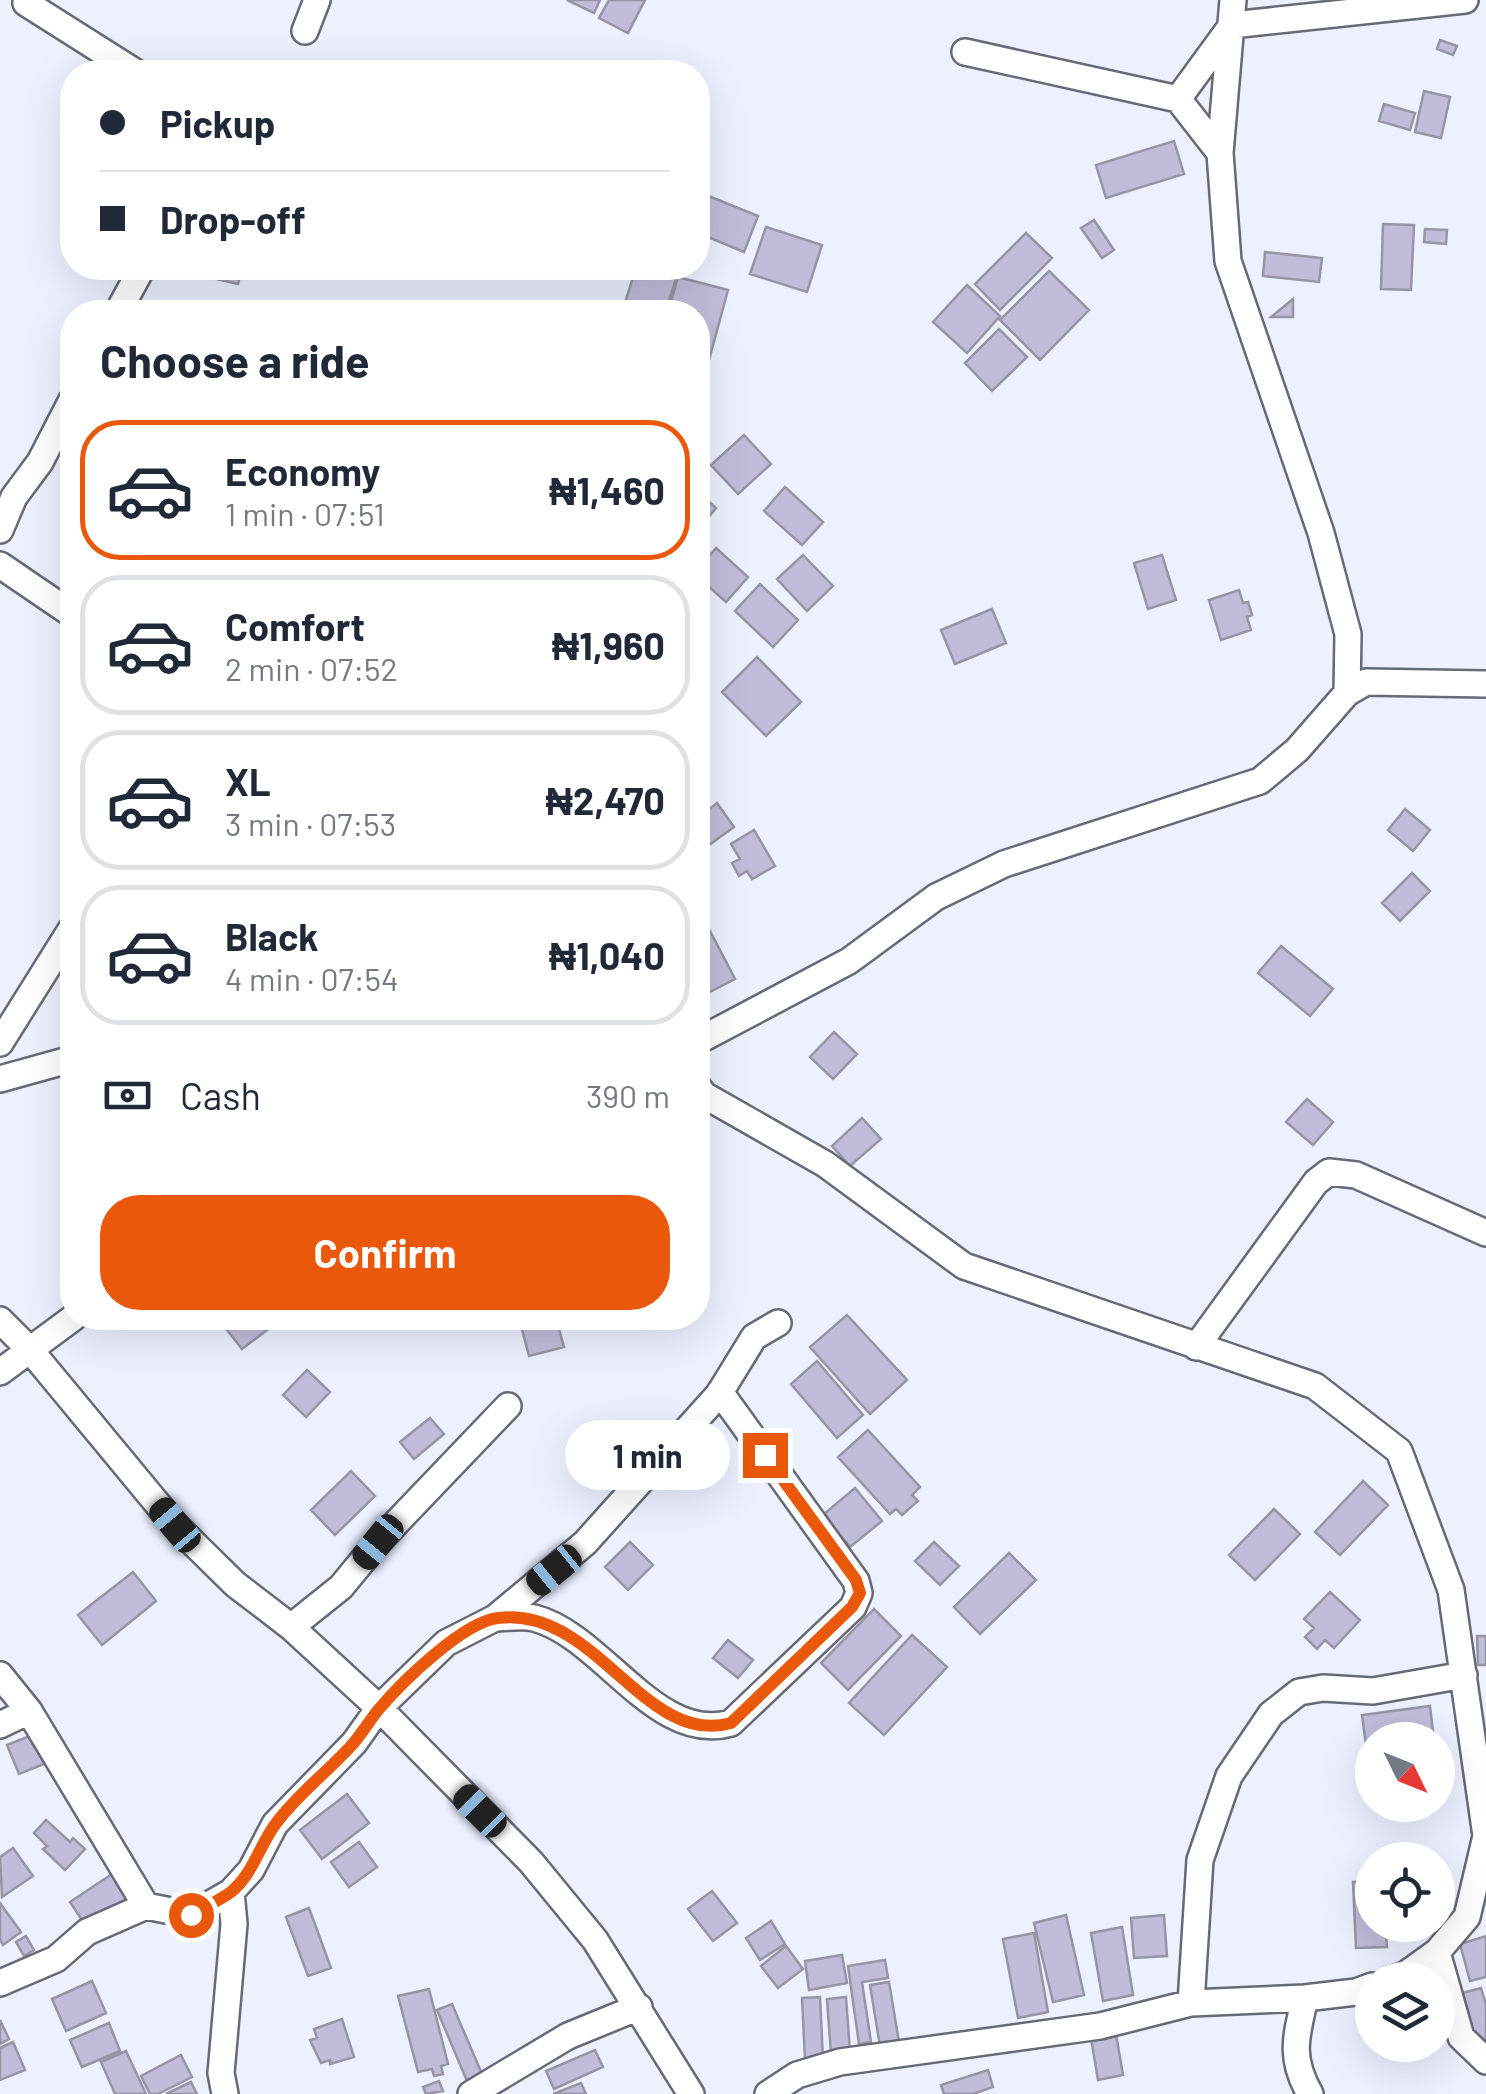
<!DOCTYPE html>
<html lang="en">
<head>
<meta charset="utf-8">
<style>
	:root { --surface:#fff; --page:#f6f6f7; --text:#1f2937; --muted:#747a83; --line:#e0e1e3; --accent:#ea580c }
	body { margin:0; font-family:Barlow,sans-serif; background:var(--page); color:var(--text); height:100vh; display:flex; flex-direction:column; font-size:38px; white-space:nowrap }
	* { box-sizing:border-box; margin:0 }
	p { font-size:32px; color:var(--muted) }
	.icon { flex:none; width:55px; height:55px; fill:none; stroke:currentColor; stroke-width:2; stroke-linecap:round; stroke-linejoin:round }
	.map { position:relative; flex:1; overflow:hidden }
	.sheet { position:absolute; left:60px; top:300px; width:650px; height:1030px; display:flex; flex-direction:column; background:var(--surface); border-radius:40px; box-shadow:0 10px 40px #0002 }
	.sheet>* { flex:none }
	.guide { position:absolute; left:60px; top:60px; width:650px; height:220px; border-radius:40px; box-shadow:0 10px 40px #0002; display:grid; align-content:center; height:220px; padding:0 40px; background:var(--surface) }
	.needle { width:65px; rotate:133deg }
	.controls { position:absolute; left:1355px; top:1722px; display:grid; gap:20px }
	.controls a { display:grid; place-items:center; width:100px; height:100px; border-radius:50%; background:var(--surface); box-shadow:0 10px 40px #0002; font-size:50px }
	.end { position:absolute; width:45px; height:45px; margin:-22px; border:12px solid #ea580c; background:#fff; box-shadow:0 0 0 5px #fff }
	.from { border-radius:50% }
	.bubble { position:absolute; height:70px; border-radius:35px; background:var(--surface); box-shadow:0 10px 40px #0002; font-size:32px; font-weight:700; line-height:70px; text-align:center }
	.car { position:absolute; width:30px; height:60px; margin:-30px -15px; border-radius:12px; box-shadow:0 0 8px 2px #0007; background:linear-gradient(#222 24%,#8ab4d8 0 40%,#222 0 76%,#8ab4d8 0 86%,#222 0) }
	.guide b { display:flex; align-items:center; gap:35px; height:95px; font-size:38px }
	.guide b+b { border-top:2px solid var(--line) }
	.guide i { width:25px; height:25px; background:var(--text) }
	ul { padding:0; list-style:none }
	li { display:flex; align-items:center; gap:30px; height:140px; margin:0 20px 15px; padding:0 20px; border:5px solid var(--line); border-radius:40px }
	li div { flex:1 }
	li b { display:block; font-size:38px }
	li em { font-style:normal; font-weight:700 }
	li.selected { border-color:var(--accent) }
	li>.icon { width:90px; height:90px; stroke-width:1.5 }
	h2 { padding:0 40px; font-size:45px; line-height:120px }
	.pay { display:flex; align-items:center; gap:25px; height:110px; padding:0 40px; font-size:38px }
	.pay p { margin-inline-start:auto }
	.button { display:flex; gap:20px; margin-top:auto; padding:20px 40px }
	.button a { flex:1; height:115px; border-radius:40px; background:var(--accent); color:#fff; font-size:40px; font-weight:700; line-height:115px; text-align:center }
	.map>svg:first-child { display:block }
	.building { fill:#c1bcda; stroke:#9795a3; stroke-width:2.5 }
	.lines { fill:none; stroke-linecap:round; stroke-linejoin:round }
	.minor-casing { stroke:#666a77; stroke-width:30 }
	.minor { stroke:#fff; stroke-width:25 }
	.route { stroke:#ea580c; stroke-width:12 }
</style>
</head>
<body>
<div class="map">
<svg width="1486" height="2094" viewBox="0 0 1486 2094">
	<rect width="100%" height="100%" fill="#ecf0ff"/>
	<path class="building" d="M567,0H600L594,13Z
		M609,0H645L628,33L599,18Z
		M1440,40L1457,46L1453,55L1437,49Z
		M1424,91L1450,97L1441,138L1415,132Z
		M1384,104L1415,113L1410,130L1379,121Z
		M1174,141L1184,174L1106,198L1096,165Z
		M701,193L758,216L744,252L698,233V201Z
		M1094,220L1114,250L1102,258L1081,228Z
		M1383,224L1414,225L1411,290L1381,289Z
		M766,227L822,245L807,292L750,274Z
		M1425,229L1447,230L1446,244L1424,242Z
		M1026,233L1052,258L1000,310L975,284Z
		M1265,252L1322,258L1319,282L1263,276Z
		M206,268H242L238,284L204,276Z
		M636,268L676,279L665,312H622Z
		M1049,271L1089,310L1040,360L1000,320Z
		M678,277L728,290L706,371L698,368V312H668Z
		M967,285L1000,316L967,353L933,322Z
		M1293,299V317H1271Z
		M999,329L1027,357L992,391L965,363Z
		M744,435L771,464L738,494L711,465Z
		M785,487L823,522L802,545L764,511Z
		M698,492L716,508L698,530Z
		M716,548L748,577L726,602L698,577V569Z
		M803,555L833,586L807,611L777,579Z
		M1162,555L1176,600L1148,609L1134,563Z
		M760,584L798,620L773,647L735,611Z
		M1239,590L1243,603L1248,602L1252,615L1247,617L1251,630L1221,640L1209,600Z
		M992,609L1006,643L955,664L941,630Z
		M757,657L801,702L766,736L722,692Z
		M717,803L734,827L705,848L698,838V818Z
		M1405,809L1430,830L1413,851L1388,830Z
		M754,830L775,866L752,879L747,871L739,876L732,863L740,859L731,844Z
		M1412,873L1430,891L1400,921L1382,903Z
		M709,929L735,979L700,997L698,935Z
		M1281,946L1333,989L1310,1016L1258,973Z
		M834,1032L857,1054L833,1079L810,1057Z
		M1307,1099L1333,1122L1313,1145L1286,1122Z
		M862,1118L881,1139L850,1166L832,1146Z
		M847,1315L907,1380L870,1414L810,1347Z
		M232,1318H283L242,1349L223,1325Z
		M519,1318H556L564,1347L529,1356Z
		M817,1361L863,1415L837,1438L791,1384Z
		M307,1370L330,1392L306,1417L283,1395Z
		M430,1418L444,1434L414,1459L400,1442Z
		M868,1430L920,1487L912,1495L918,1501L902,1515L896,1509L890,1514L838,1457Z
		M614,1432L634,1453L614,1473L593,1452Z
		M351,1471L375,1496L335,1535L311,1510Z
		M1363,1481L1388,1505L1340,1555L1315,1532Z
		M855,1488L882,1521L850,1547L823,1515Z
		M1274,1509L1300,1534L1255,1580L1229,1555Z
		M630,1542L653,1565L628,1590L605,1567Z
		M934,1542L959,1566L940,1585L915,1561Z
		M1009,1553L1036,1580L980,1634L954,1607Z
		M133,1572L156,1601L102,1645L78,1615Z
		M1330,1592L1360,1620L1334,1648L1325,1640L1317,1649L1305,1637L1314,1628L1304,1619Z
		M874,1609L901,1636L848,1690L821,1663Z
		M912,1635L947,1667L884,1735L849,1703Z
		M1477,1636H1486V1665H1478Z
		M728,1640L753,1660L738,1678L713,1658Z
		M1430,1706L1434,1740H1372V1752L1367,1753L1362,1715Z
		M37,1733L49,1762L19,1774L7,1745Z
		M347,1794L369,1823L322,1859L300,1830Z
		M46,1820L70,1842L73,1838L85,1849L65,1870L43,1849L47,1846L34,1833Z
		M359,1842L377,1867L349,1887L331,1862Z
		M13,1848L33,1876L2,1897L0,1857Z
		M112,1874L128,1897L86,1926L70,1902Z
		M1372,1881V1925H1385L1387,1947L1356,1948L1353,1882Z
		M712,1891L737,1923L713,1941L688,1909Z
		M0,1903L21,1932L3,1945L0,1940Z
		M309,1908L331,1968L308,1976L286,1917Z
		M1066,1915L1084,1995L1053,2002L1034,1923Z
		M1164,1915L1167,1956L1134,1958L1131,1918Z
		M771,1921L785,1944L760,1960L746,1938Z
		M1122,1927L1133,1995L1103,2001L1091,1933Z
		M1034,1933L1048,2012L1018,2018L1003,1939Z
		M26,1936L34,1950L24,1956L16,1942Z
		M1486,1936V1977L1470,1981L1460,1944Z
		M786,1946L803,1969L778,1988L761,1966Z
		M842,1955L847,1983L809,1990L805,1961Z
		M885,1960L888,1978L862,1982L871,2042L859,2044L848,1966Z
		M92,1981L106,2013L66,2031L52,1999Z
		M889,1982L899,2042L880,2046L870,1985Z
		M1481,1988L1486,2005V2045L1477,2048L1463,1993Z
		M429,1989L448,2064L441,2066L443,2074L434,2076L432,2069L418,2072L398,1996Z
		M820,1997L823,2059L805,2060L802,1998Z
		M846,1997L850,2052L831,2054L827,1999Z
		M452,2004L482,2074L467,2081L437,2010Z
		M342,2019L354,2057L330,2064V2060L321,2063L310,2040L317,2038L314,2029Z
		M0,2020L9,2039L0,2044Z
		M109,2023L120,2051L82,2067L70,2040Z
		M1116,2034L1123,2075L1098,2080L1091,2038Z
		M13,2042L25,2070L0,2080V2048Z
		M595,2050L603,2067L554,2089L546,2071Z
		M126,2051L146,2094H115L101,2062Z
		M181,2055L192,2077L158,2094H150L141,2076Z
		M988,2070L993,2087L973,2094H944L941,2085Z
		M439,2081L443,2091L426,2094L423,2087Z
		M191,2082L197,2094H166Z
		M581,2083L586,2094H553Z"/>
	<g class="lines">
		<defs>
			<path id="minor" d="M1233,0L1220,153L1228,261L1321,533L1348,634L1347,693
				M26,3L135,72
				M305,31L317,0
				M965,52L1178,99
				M1220,153L1178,99L1232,25L1465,0
				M118,312L142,268
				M0,530L14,497L40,462L72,400
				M0,565L72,614
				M698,1041L849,961L936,897L1004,864L1260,781L1297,750L1347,693L1366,682L1486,684
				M0,1043L72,928
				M0,1079L72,1059
				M698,1087L704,1095L825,1164L964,1266L1315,1386L1399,1451L1451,1590L1486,1836L1467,1917L1437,1952L1405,1975L1391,1980
				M0,1320L31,1351L175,1525L235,1584L291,1627L379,1708L531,1862L595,1940L691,2094
				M1196,1347L1316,1182L1329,1172L1356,1175L1486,1233
				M0,1372L73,1318
				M495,1618C507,1618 522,1615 534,1618C602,1635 656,1745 731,1723L853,1607L859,1593L856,1581L720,1392
				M291,1627L341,1587L378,1542L508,1406
				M0,1675L29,1711L146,1906
				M0,1725L29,1711
				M1437,1952L1461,2037L1486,2061
				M0,1983L56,1959L87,1932L146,1906L191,1915L231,1892L251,1870L275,1824L354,1743L379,1708L446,1643L495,1618L585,1543L719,1394L754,1337L778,1323
				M1305,1998C1296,2037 1289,2057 1310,2094
				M1191,2003L1200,1860L1229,1776L1271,1714L1299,1692L1323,1688L1373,1691L1464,1675
				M225,2094L221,2073L234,1924L231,1892
				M471,2094L568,2036L639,2007
				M768,2094L797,2075L840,2062L1100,2026L1191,2003L1305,1998L1356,1992L1372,1986"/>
		</defs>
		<use href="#minor" class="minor-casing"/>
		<use href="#minor" class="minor"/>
	</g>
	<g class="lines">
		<path class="route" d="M191,1915C204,1907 219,1901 231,1892C254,1873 259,1845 277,1822C298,1794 327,1772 351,1746C362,1734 369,1721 379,1709C402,1682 463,1622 498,1618C595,1605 645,1748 731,1723L852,1607L860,1593L856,1580L765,1455"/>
	</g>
</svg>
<div class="controls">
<a><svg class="needle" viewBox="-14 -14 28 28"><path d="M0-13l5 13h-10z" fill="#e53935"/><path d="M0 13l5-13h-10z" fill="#747a83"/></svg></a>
<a><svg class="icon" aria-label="locate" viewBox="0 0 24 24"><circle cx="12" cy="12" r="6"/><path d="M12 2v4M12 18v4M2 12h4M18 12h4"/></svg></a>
<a><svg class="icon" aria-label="layers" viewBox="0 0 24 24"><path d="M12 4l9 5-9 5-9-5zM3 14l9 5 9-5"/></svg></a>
</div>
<i class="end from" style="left:191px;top:1915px"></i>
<i class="end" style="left:765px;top:1455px"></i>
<div class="bubble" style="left:565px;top:1420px;width:165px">1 min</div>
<i class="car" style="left:175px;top:1525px;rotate:320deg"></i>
<i class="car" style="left:378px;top:1542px;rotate:219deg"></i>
<i class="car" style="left:554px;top:1570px;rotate:231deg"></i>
<i class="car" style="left:480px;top:1811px;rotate:315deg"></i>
<div class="guide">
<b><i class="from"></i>Pickup</b>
<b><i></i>Drop-off</b>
</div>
<section class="sheet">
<h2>Choose a ride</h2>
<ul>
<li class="selected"><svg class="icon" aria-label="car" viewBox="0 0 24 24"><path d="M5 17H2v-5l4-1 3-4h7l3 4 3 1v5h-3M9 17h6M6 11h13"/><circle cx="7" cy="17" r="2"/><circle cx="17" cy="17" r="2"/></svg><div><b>Economy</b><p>1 min · 07:51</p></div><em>₦1,460</em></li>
<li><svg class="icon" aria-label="car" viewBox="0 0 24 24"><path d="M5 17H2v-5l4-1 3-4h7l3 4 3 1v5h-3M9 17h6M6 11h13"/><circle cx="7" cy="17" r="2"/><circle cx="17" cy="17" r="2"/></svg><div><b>Comfort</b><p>2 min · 07:52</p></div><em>₦1,960</em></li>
<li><svg class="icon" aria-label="car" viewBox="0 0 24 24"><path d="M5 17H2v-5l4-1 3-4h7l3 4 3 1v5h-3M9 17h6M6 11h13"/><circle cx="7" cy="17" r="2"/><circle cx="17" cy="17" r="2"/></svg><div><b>XL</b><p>3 min · 07:53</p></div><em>₦2,470</em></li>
<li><svg class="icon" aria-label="car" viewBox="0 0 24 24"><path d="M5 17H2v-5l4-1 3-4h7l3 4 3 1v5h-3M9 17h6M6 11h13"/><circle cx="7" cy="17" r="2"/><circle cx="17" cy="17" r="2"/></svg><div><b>Black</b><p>4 min · 07:54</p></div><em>₦1,040</em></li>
</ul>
<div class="pay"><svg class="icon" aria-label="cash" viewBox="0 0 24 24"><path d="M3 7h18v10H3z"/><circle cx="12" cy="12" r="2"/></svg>Cash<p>390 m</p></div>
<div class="button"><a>Confirm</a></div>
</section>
</div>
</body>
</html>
